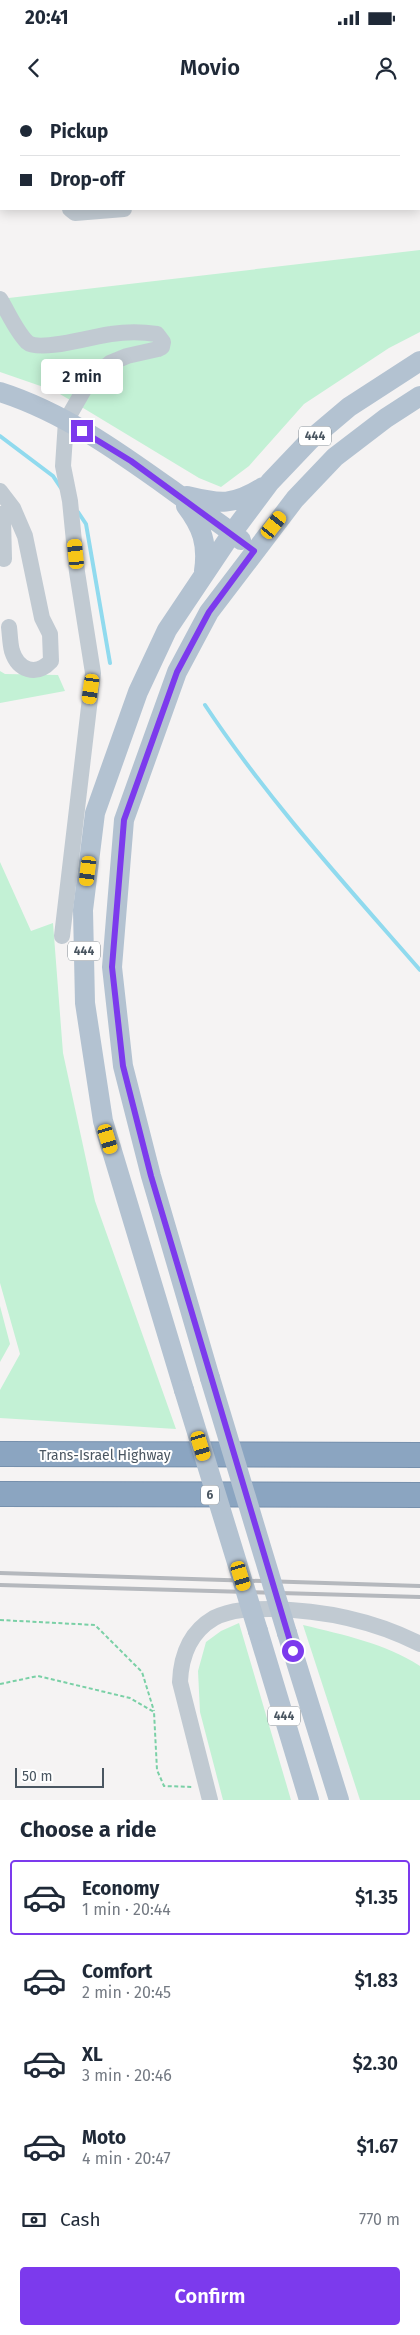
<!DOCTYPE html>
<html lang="en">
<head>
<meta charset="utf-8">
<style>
	:root { --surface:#fff; --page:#f2f2f3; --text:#1f2937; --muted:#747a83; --line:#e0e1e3; --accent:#7c3aed }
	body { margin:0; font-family:"Fira Sans",sans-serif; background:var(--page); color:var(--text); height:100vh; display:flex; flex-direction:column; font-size:19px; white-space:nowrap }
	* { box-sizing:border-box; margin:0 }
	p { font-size:16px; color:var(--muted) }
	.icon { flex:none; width:28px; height:28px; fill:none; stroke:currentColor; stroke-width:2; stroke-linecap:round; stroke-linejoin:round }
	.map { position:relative; height:1700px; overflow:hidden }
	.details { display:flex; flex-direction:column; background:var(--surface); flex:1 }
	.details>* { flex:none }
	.banner { position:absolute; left:0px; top:0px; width:420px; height:110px; box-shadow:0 2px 12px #0003; display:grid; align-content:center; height:110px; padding:0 20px; background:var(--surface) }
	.scale { position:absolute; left:15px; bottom:12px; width:89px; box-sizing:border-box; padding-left:5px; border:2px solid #4a5661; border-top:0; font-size:14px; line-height:18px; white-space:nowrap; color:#4a5661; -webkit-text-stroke:4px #fff; paint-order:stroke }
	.end { position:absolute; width:22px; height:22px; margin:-11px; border:6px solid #7c3aed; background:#fff; box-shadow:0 0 0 2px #fff }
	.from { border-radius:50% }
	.bubble { position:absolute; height:35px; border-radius:5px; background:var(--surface); box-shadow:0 2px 12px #0003; font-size:16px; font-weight:600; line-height:35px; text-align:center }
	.car { position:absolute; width:15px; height:30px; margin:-15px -8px; border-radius:6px; box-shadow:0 0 4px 1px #0007; background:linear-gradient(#f5c518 24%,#345 0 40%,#f5c518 0 76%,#345 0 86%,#f5c518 0) }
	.banner b { display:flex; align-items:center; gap:18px; height:48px; font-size:19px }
	.banner b+b { border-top:1px solid var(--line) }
	.banner i { width:12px; height:12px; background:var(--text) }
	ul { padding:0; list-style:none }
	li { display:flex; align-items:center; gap:15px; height:75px; margin:0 10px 8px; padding:0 10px; border:2px solid transparent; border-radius:5px }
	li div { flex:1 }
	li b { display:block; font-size:19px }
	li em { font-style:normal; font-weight:600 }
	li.active { border-color:var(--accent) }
	li>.icon { width:45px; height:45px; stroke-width:1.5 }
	h2 { padding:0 20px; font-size:22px; line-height:60px }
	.pay { display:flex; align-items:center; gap:12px; height:55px; padding:0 20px; font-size:19px }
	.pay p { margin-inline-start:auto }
	.button { display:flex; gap:10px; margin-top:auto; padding:10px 20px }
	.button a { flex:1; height:58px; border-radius:5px; background:var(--accent); color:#fff; font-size:20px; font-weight:600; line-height:58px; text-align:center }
	.status { display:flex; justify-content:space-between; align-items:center; height:35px; padding:0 25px; background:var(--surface); direction:ltr }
	.status svg { height:14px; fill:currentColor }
	header { display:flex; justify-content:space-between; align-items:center; height:65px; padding:0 20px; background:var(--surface); font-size:22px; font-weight:600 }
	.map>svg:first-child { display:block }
	.green { fill:#c3f1d5 }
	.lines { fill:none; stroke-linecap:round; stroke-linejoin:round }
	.stream { stroke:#90daee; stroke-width:4 }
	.highway-casing { stroke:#7690ad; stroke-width:26 }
	.path { stroke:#7ad0a6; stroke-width:2; stroke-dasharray:4 2.5; stroke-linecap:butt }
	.minor { stroke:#c1cad2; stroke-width:16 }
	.major { stroke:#b3c2d1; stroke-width:20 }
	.highway { stroke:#8ba5c1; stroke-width:24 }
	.rail { stroke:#b5b8bd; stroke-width:4 }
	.major-bridge { stroke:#b3c2d1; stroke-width:20 }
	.route { stroke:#7c3aed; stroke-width:6 }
	.labels { text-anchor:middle; stroke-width:4; stroke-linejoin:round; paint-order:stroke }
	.shield { fill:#fff; stroke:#808990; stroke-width:1 }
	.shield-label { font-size:12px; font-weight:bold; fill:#4a5661 }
	.street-label { font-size:14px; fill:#4a5661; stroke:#fff }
</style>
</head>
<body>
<div class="status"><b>20:41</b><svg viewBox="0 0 49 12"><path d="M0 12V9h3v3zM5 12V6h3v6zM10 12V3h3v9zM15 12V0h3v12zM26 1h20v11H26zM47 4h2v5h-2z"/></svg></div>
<header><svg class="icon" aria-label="back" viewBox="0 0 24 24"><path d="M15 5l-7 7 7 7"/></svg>Movio<svg class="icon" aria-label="person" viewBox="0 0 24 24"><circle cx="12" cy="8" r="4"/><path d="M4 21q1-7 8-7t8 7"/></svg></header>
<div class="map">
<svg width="420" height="1700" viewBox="0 0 420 1700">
	<rect width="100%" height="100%" fill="#f5f3f3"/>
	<path class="green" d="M420,150V232L389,248L304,304L249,366L221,387L199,378L55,291L0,272V199Z
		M0,571L5,574L58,575L65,591L0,603Z
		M0,762L31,831L53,823L63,953L95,1101L176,1329L0,1318V1290L20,1254L0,1183Z
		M0,1206L10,1244L0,1262Z
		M239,1523L291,1700H223L200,1612L198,1571L206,1542L221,1531Z
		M303,1525C344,1535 384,1543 420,1566V1700H360Z"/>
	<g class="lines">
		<path class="stream" d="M0,336L53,376L61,388
			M78,412L86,424L110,563
			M205,605C268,700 345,784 420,870"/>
		<defs>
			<path id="highway" d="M0,1354L420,1355
				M0,1394L420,1395"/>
		</defs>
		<use href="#highway" class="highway-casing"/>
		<path class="path" d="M0,1520L95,1525L142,1572L154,1611
			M0,1584L38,1576L130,1598L154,1612L157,1670L164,1686L192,1687"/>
		<path class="minor" d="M77,1L78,0
			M419,81L420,80
			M0,87H1
			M70,109L75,113L124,109
			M0,199C8,212 16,231 27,242C39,253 94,236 111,234C125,232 143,232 157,234L163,242L162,247L158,249L127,256L110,263L90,279L66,321L63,366L70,401L77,472L93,573L62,836
			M0,391L13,408L25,436L42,518L50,534L51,561C36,577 18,570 12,551C10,544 10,535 9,527
			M0,414L3,418L4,459
			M210,1700L180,1582C181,1556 190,1532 214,1518C232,1509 251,1509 270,1509C323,1510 373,1520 420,1544"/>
		<path class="major" d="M0,292C63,312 119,352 172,390C195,407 219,422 241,440
			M187,396C220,404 233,406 263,387
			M186,406C202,427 208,444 204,471
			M210,1278L151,1076L123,966L112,867L124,720L177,572L209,512L295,399L335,357L386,318L420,296
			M184,1290L103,1021L85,903L83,810L95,713L138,592L167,530L232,433L270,382L310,340L349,307L420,261
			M258,1531L309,1700
			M287,1533L339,1700"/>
		<use href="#highway" class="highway"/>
		<path class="rail" d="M0,1473L420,1486
			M0,1485L420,1497"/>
		<path class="major-bridge" d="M210,1278L287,1533
			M184,1290L258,1531"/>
	</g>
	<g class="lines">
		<path class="route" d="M82,331L131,361L254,451L209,512L177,572L124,720L112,867L123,966L151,1076L293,1551"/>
	</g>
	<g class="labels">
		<g class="shield">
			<rect x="299" y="326.5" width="32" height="19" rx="4"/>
			<rect x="68" y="841.5" width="32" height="19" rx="4"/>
			<rect x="201" y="1385.5" width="18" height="19" rx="4"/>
			<rect x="268" y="1606.5" width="32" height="19" rx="4"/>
		</g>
		<g class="shield-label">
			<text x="315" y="340">444</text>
			<text x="84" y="855">444</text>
			<text x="210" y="1399">6</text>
			<text x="284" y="1620">444</text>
		</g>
		<g class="street-label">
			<text x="105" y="1360">Trans-Israel Highway</text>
		</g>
	</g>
</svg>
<div class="scale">50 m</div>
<i class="end from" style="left:293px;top:1551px"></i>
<i class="end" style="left:82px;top:331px"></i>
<div class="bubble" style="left:41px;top:259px;width:82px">2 min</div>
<i class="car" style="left:274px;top:425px;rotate:38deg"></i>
<i class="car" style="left:76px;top:454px;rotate:354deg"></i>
<i class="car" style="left:91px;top:589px;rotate:188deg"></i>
<i class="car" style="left:88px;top:771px;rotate:187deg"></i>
<i class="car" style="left:108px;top:1039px;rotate:163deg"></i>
<i class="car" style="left:201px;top:1346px;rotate:163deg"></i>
<i class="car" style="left:241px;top:1476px;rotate:163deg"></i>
<div class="banner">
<b><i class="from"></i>Pickup</b>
<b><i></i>Drop-off</b>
</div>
</div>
<section class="details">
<h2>Choose a ride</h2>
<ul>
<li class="active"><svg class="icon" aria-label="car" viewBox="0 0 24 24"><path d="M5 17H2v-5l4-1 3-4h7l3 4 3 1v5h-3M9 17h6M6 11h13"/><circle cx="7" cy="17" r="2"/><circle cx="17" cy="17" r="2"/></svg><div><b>Economy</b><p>1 min · 20:44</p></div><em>$1.35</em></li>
<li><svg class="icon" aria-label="car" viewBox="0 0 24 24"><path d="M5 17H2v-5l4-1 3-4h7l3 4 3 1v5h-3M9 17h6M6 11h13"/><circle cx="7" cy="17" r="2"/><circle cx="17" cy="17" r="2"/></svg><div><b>Comfort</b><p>2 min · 20:45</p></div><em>$1.83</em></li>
<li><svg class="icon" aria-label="car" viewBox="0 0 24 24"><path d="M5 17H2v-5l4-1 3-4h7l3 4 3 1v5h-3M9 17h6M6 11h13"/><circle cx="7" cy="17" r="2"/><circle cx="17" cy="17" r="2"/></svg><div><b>XL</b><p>3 min · 20:46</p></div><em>$2.30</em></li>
<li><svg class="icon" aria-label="car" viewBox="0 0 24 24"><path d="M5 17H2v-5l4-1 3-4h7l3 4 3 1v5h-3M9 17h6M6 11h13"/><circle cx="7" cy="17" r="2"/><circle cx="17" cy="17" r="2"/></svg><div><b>Moto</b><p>4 min · 20:47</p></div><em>$1.67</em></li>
</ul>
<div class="pay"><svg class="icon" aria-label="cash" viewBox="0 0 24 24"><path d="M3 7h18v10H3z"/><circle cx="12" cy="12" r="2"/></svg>Cash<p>770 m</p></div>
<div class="button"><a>Confirm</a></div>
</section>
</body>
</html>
